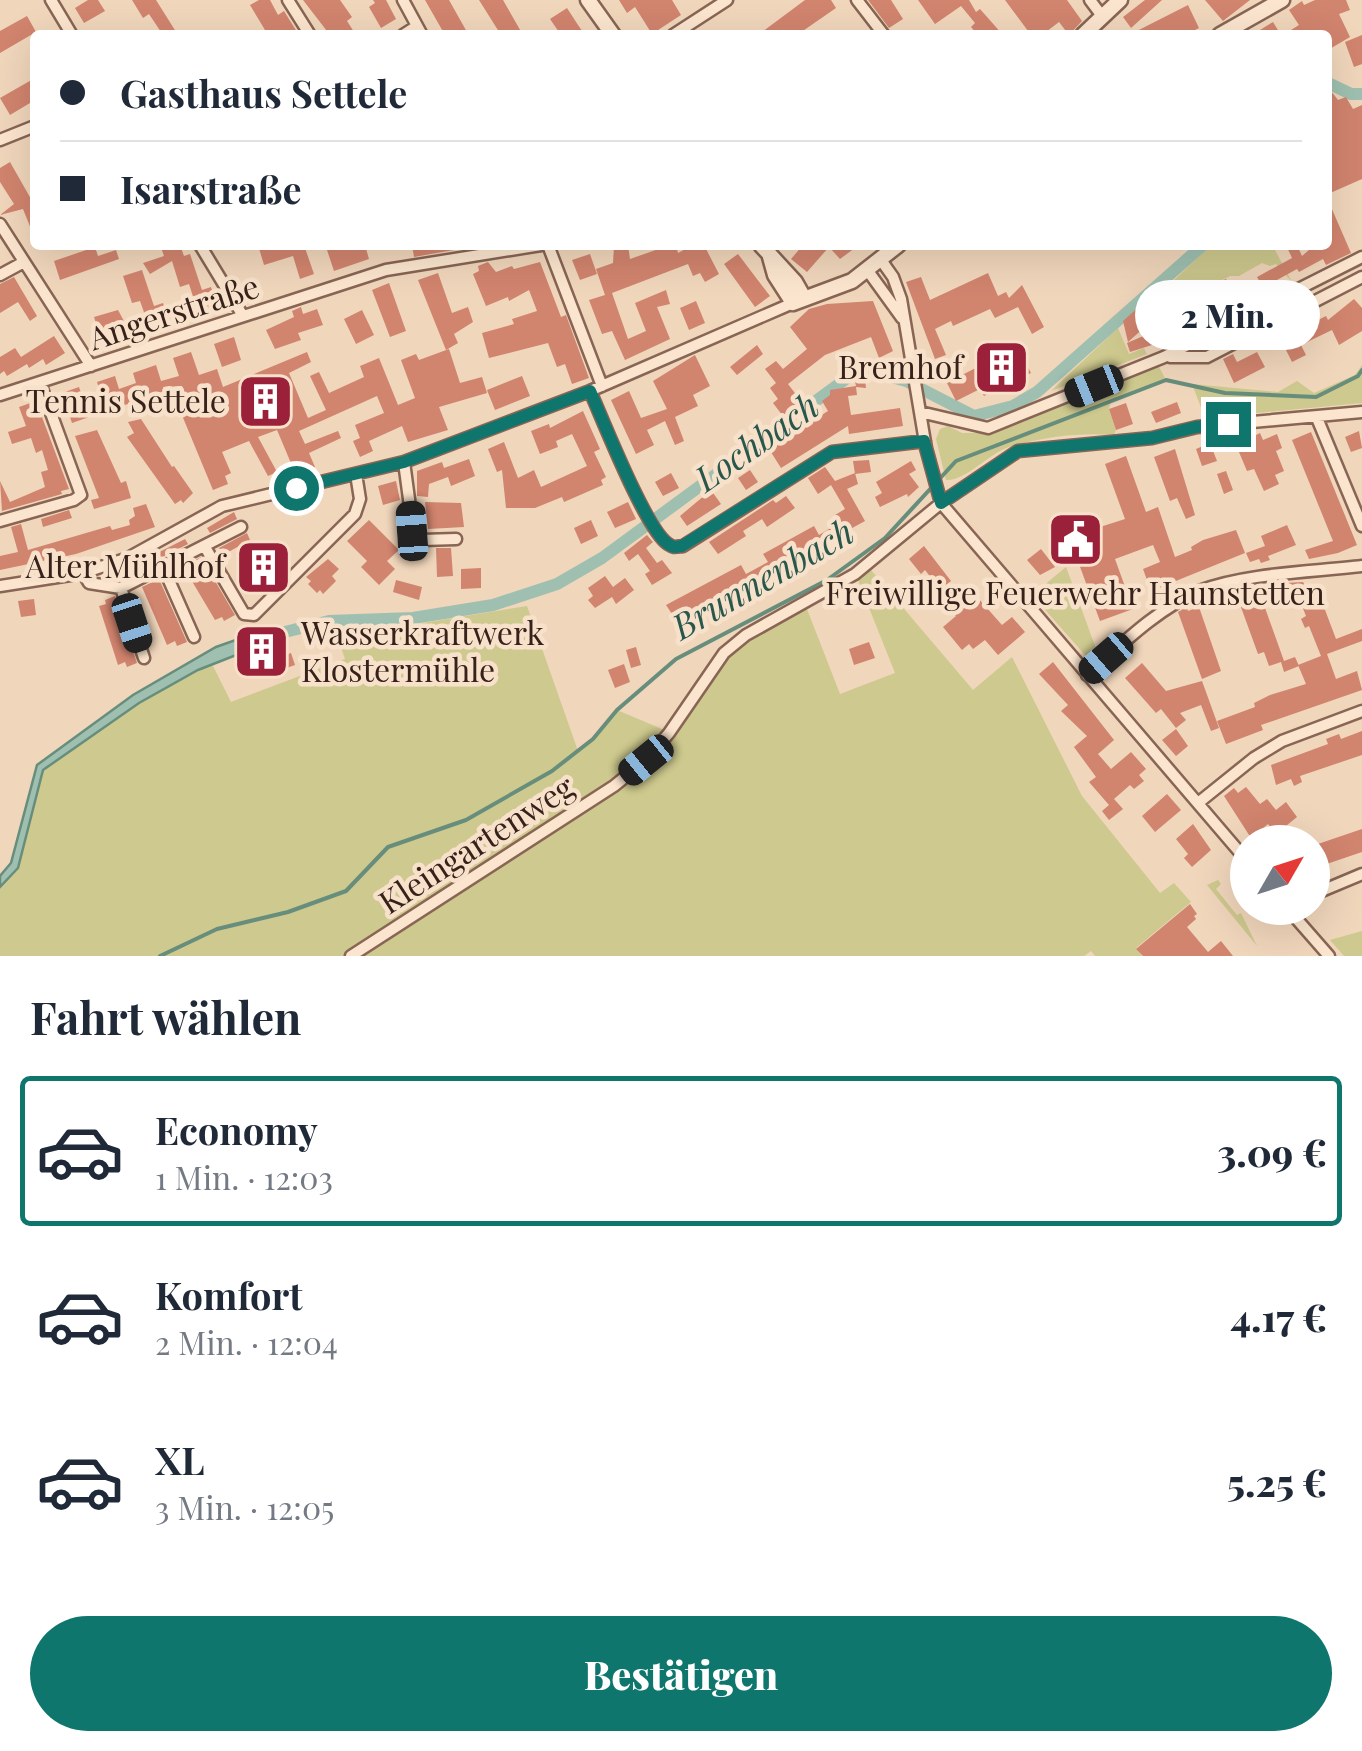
<!DOCTYPE html>
<html lang="de">
<head>
<meta charset="utf-8">
<style>
	:root { --surface:#fff; --page:#f2f2f3; --text:#1f2937; --muted:#747a83; --line:#e0e1e3; --accent:#0f766e }
	body { margin:0; font-family:"Playfair Display",serif; background:var(--page); color:var(--text); height:100vh; display:flex; flex-direction:column; font-size:38px; white-space:nowrap }
	* { box-sizing:border-box; margin:0 }
	p { font-size:32px; color:var(--muted) }
	.icon { flex:none; width:55px; height:55px; fill:none; stroke:currentColor; stroke-width:2; stroke-linecap:round; stroke-linejoin:round }
	.map { position:relative; height:956px; overflow:hidden }
	.side { display:flex; flex-direction:column; background:var(--surface); flex:1 }
	.side>* { flex:none }
	.top-card { position:absolute; left:30px; top:30px; width:1302px; height:220px; border-radius:10px; box-shadow:0 10px 40px #0002; display:grid; align-content:center; height:220px; padding:0 30px; background:var(--surface) }
	.needle { width:65px; rotate:51deg }
	.buttons { position:absolute; left:1230px; top:825px; display:grid; gap:20px }
	.buttons a { display:grid; place-items:center; width:100px; height:100px; border-radius:50%; background:var(--surface); box-shadow:0 10px 40px #0002; font-size:50px }
	.end { position:absolute; width:45px; height:45px; margin:-22px; border:12px solid #0f766e; background:#fff; box-shadow:0 0 0 5px #fff }
	.from { border-radius:50% }
	.bubble { position:absolute; height:70px; border-radius:35px; background:var(--surface); box-shadow:0 10px 40px #0002; font-size:32px; font-weight:800; line-height:70px; text-align:center }
	.car { position:absolute; width:30px; height:60px; margin:-30px -15px; border-radius:12px; box-shadow:0 0 8px 2px #0007; background:linear-gradient(#222 24%,#8ab4d8 0 40%,#222 0 76%,#8ab4d8 0 86%,#222 0) }
	.top-card b { display:flex; align-items:center; gap:35px; height:95px; font-size:38px }
	.top-card b+b { border-top:2px solid var(--line) }
	.top-card i { width:25px; height:25px; background:var(--text) }
	ul { padding:0; list-style:none }
	li { display:flex; align-items:center; gap:30px; height:150px; margin:0 20px 15px; padding:0 10px; border:5px solid transparent; border-radius:10px }
	li div { flex:1 }
	li b { display:block; font-size:38px }
	li em { font-style:normal; font-weight:800 }
	li.on { border-color:var(--accent) }
	li>.icon { width:90px; height:90px; stroke-width:1.5 }
	h2 { padding:0 30px; font-size:45px; line-height:120px }
	.button { display:flex; gap:20px; margin-top:auto; padding:20px 30px }
	.button a { flex:1; height:115px; border-radius:60px; background:var(--accent); color:#fff; font-size:40px; font-weight:800; line-height:115px; text-align:center }
	.map>svg:first-child { display:block }
	.green { fill:#cec98e }
	.water { fill:#9fc0b0; stroke:#678e7c; stroke-width:2.5 }
	.lines { fill:none; stroke-linecap:round; stroke-linejoin:round }
	.stream { stroke:#678e7c; stroke-width:4 }
	.canal { stroke:#9fc0b0; stroke-width:12 }
	.building { fill:#d1846e }
	.minor-casing { stroke:#886554; stroke-width:15 }
	.tertiary-casing { stroke:#886554; stroke-width:19 }
	.minor { stroke:#fbe5ce; stroke-width:10 }
	.tertiary { stroke:#fbe5ce; stroke-width:14 }
	.route { stroke:#0f766e; stroke-width:12 }
	.labels { text-anchor:middle; stroke-width:9; stroke-linejoin:round; paint-order:stroke }
	.street-label { font-size:32px; fill:#36221a; stroke:#f7e1ca }
	.poi-label { font-size:32px; fill:#36221a; stroke:#f7e1ca; text-anchor:end }
	.water-label { font-size:35px; font-style:italic; fill:#28574b; stroke:#f7e1ca }
</style>
</head>
<body>
<div class="map">
<svg width="1362" height="956" viewBox="0 0 1362 956">
	<rect width="100%" height="100%" fill="#f0d6bb"/>
	<path class="green" d="M1211,245H1284L1275,250L1292,282L1276,264L1270,266L1262,263L1239,276H1230L1207,288L1225,323L1196,335L1189,317L1176,322L1183,342L1171,348L1162,319L1186,297L1173,281Z
		M1118,328L1129,354L1144,348L1147,354L1051,391Z
		M1158,365L1166,380L1111,400L1109,409L1116,430L1114,435C1081,432 1041,437 1009,447C988,454 966,481 946,480L936,439L940,429L948,426L962,433H983Z
		M1362,365V403L1205,418L1192,384L1278,392L1297,381L1314,393L1355,375Z
		M1066,567L1098,654L1085,655L1032,595Z
		M871,570L973,690L1012,657L1082,796L1160,893L1174,883L1191,902L1136,948L1142,956H1095L1091,951L1084,956H0V887L18,867L43,770L139,703L212,664L231,702L345,659L334,627L404,626L527,606L578,751L593,739L617,710L669,732L725,654L747,636L805,604L840,694L895,673L858,580Z
		M1218,880L1221,884L1216,889L1237,915L1241,913L1257,946L1207,885Z
		M1362,931V956H1344L1330,940Z"/>
	<path class="water" d="M244,637L249,650L198,670L139,703L43,770L18,868L0,887V876L11,863L37,765L133,695L216,647Z"/>
	<g class="lines">
		<path class="stream" d="M160,956L217,929L288,912L346,891L388,847L466,820L552,771L593,739L617,710L676,659L827,580L885,538L956,461L1166,380L1225,393L1316,397L1358,376L1362,370"/>
		<path class="canal" d="M1328,83L1351,94H1362
			M269,636L329,621L413,618L493,605L557,584L602,558L854,373H877L906,381L974,416L1013,406L1037,392L1203,245"/>
	</g>
	<path class="building" d="M88,0H98L105,11L84,23L75,8Z
		M132,0H156L178,35H163L149,14L143,18Z
		M259,0H270L278,15L284,11L299,35H268L250,5Z
		M303,0H340L352,17L347,21L356,35H330Z
		M373,0H386L396,19L381,28L369,7L375,3Z
		M425,0H449L467,32L445,35Z
		M479,0H503L523,35H501Z
		M619,0H672L681,15L652,34L635,7L627,13Z
		M805,0H831L836,8L797,35H758Z
		M868,0H891L903,19L889,28Z
		M918,0H969L976,12L980,9L1003,35H978L971,27L975,23L961,6L935,24Z
		M1005,0H1067L1082,21L1069,35L1059,22L1042,35H1031Z
		M1145,0H1162L1131,28L1123,17Z
		M1205,0H1250L1223,21Z
		M1315,0H1346L1350,10L1339,14L1350,37L1328,50V35H1283L1299,25L1289,10L1302,1L1304,5Z
		M1188,5L1199,28L1185,35H1129Z
		M567,8L578,25L585,35H561L550,19Z
		M27,16L36,32L0,53V31Z
		M1273,22L1281,35H1252Z
		M1362,35V64L1354,67L1345,42Z
		M35,78V100L10,115L0,98Z
		M1328,87L1338,100L1346,97L1353,109L1362,105V179L1328,194Z
		M10,162L35,206V239L23,209L0,215L14,204L0,182V168Z
		M1328,200L1351,253L1326,265L1323,259L1299,272L1297,269L1277,280L1279,285L1265,292L1257,277L1292,258L1286,245H1297L1302,256L1310,249L1328,245Z
		M160,245H180L184,256L190,254L202,290L211,287L218,309L199,315L189,284L180,287L172,261L150,274L143,263L164,256Z
		M258,245H304L314,274L300,279L293,256L264,265Z
		M331,245H365L369,259L334,271L326,247Z
		M412,245H471V247L414,257Z
		M628,245L630,259L670,245H676L678,253L693,245H704L719,274L705,282L700,273L693,276L688,264L612,293L628,339L646,331L635,303L666,290L670,304L657,307L670,339L625,360L612,331L602,334L589,300L605,295L596,269L613,263L614,246Z
		M803,245H859L840,259L829,247L807,272L791,259Z
		M95,247L98,256L116,250L119,259L60,280L54,261Z
		M590,254L597,274L580,280L572,260Z
		M738,254L770,296L755,307L724,264Z
		M488,262L496,272L512,266L514,269L540,262L561,317L566,315L589,378L572,384L565,364L557,367L548,343L489,358L482,333L514,324L512,319L537,311L529,290L509,301L508,297L486,306L473,274L479,271L478,266Z
		M142,270L154,306L163,303L170,325L151,332L140,301L132,303L123,276Z
		M438,273L452,313L468,307L473,322L454,334L458,343L446,350L418,280Z
		M988,273L998,296L1006,292L1009,298L1022,285L1044,327L1032,334L1018,307L995,318L990,309L953,326L951,321L935,329L946,355L935,359L906,282L921,277L930,300Z
		M14,277L37,316L30,321L18,302L0,313V284Z
		M1226,279L1242,303L1222,309L1211,286Z
		M1168,281L1181,295L1128,342L1123,321Z
		M389,283L406,331L390,337L372,290Z
		M1354,299L1362,308V331L1339,345L1332,330L1301,345L1306,355L1292,362L1282,342L1285,340L1281,332L1291,327L1293,333L1326,316L1328,320Z
		M696,301L705,323L689,330L680,308Z
		M873,301L893,351L879,358L871,337L825,355L788,384L801,401L792,407L804,426L828,411L822,401L830,395V390L856,386L855,381L865,379L866,388L856,387L857,395L848,396L851,415L900,408L903,426L849,434L848,426L781,468L769,449L792,434L786,426L789,424L773,403L778,399L770,388L776,383L765,369L776,361L783,369L807,349L790,327L809,309L827,304Z
		M301,307L303,314L317,309L323,325L298,333L301,340L275,349L266,330L294,317L292,311Z
		M118,310L125,323L116,326L121,342L104,348L94,317Z
		M362,310L374,335L356,344L344,319Z
		M1189,317L1194,329L1180,335L1175,323Z
		M1148,334L1152,345L1130,352L1127,343Z
		M54,336L65,353L46,365L43,359L29,368L27,364L7,376L4,371L0,374V357L15,348L21,357Z
		M234,337L241,360L222,367L214,344Z
		M1015,342L1031,373L984,396L980,389L956,401L947,383L985,363L983,359Z
		M757,345L763,354L737,375L730,367Z
		M449,349L460,383L482,377L487,393L439,407L448,430L408,442L402,426L369,441L373,451L360,457L353,441L360,438L355,425L384,413L377,396L299,431L305,444L338,431L341,438L309,453L315,467L296,475L277,430L258,437L277,472L268,476L249,441L222,452L231,473L225,476L228,484L213,490L179,408L188,405L182,386L163,387L169,404L145,412L141,399L125,405L122,397L104,403L97,382L115,376L119,389L136,383L133,373L156,365L161,381L179,376L173,358L191,352L199,375L217,369L223,387L307,352L311,362L289,373L308,418L326,410L310,376L319,372L329,393L364,377L360,366L379,358L398,405L415,398L401,360L416,354L419,360Z
		M1257,352L1265,367L1234,383L1223,359L1233,354L1237,362Z
		M695,355L710,386L693,395L698,406L675,417L684,441L675,445L665,421L647,430L654,445L636,454L611,400L629,391L641,418L667,409L653,381Z
		M522,376L530,396L495,410L487,390Z
		M79,387L89,417L72,423L62,393Z
		M36,401L69,489L61,491L62,494L2,511L0,481L10,502L45,487L41,472L48,470L42,450L36,453L31,438L12,444L8,432L26,426L19,407Z
		M1177,402L1181,413L1156,423L1151,412Z
		M1126,403L1133,424L1116,430L1109,409Z
		M583,411L600,449L594,452L606,477L601,480L603,485L564,502L562,497L535,508H506L502,470L497,472L488,449L504,442L518,478L534,470L541,487L587,466L572,434L556,441L558,447L540,454L531,431L549,424L550,428Z
		M141,419L172,467L174,466L193,493L183,503L181,500L175,504L127,437L134,433L128,422Z
		M97,430L121,483L126,481L131,498L94,509L91,500L99,498L75,436Z
		M1359,431L1362,448L1351,452L1345,437Z
		M1311,432L1357,545L1338,553L1309,559L1305,550L1333,541L1292,440Z
		M1260,433L1263,440L1277,434L1282,448L1276,451L1284,471L1275,475L1279,484L1264,491L1254,469L1247,471L1236,445Z
		M1210,443L1217,461L1202,466L1196,449Z
		M1175,449L1195,515L1186,519L1177,498L1170,501L1154,457Z
		M1126,456L1146,512L1158,507L1175,557L1192,550L1191,547L1203,540L1236,530L1245,553L1151,591L1143,569L1160,562L1153,545L1115,559L1133,609L1100,621L1069,537L1125,519L1105,464Z
		M469,459L475,476L451,486L448,477L429,484L428,497L417,496V471L442,462L444,468Z
		M869,460L871,472L855,474L853,461Z
		M911,461L916,470L909,474L919,487L908,497L907,494L880,507L875,497L882,493L876,482Z
		M825,467L835,481L855,473L858,484L847,489L865,521L678,623L666,605L741,565L746,574L768,562L763,554L814,526L819,535L839,523L835,515L845,509L831,485L818,494L808,478Z
		M750,470L758,482L746,490L738,478Z
		M1226,471L1233,490L1224,494L1217,474Z
		M671,473L679,488L663,496L655,482Z
		M396,481L400,500L383,505L378,486Z
		M711,490L721,504L687,526L680,516Z
		M786,496L795,508L767,527L762,519L743,531L746,536L718,554L709,542L773,500L776,503Z
		M425,502L461,503L464,527L428,529Z
		M628,502L636,519L615,528L607,512Z
		M146,504L155,527L76,554L0,570V556L18,552L11,527L21,524L28,550L110,526L112,530L130,525L129,520L135,516L133,508Z
		M69,510L72,518L43,527L41,519Z
		M234,512L237,519L210,533L207,528Z
		M369,520L399,550L387,561L395,569L379,585L361,567L367,561L347,541Z
		M591,520L598,536L581,544L574,528Z
		M1287,525L1296,545L1268,556L1270,560L1261,563L1259,559L1250,562L1246,553L1265,546L1261,536Z
		M247,533L250,540L223,555L219,548Z
		M647,535L653,542L646,548L657,563L662,560L672,573L652,585L645,574L650,571L638,554L629,561L624,553Z
		M185,539L188,544L123,577L120,572Z
		M262,546L287,570L269,588L251,569L249,572L242,565Z
		M924,546L951,581L947,584L966,607L978,598L1002,625L1012,617L1025,632L998,655L985,640L973,649L969,644L962,650L943,627L956,616L939,596L943,593L925,570L921,574L909,559Z
		M436,548H451L453,576L437,577Z
		M1041,549L1055,567L1040,575L1027,560Z
		M201,557L235,615L224,621L222,617L215,620L183,566Z
		M328,559L339,569L332,576L336,581L323,594L320,590L317,593L308,584L311,581L306,577Z
		M481,568V588L461,589V569Z
		M605,576L613,587L625,578L634,590L616,604L612,597L595,608L588,600L593,596L588,588Z
		M159,579L187,642L177,646L175,641L167,645L142,587Z
		M396,580L422,587L419,600L393,592Z
		M1303,582L1307,589L1316,586L1336,639L1362,629V641L1327,654L1336,679L1357,671L1362,690L1261,725L1263,730L1226,744L1217,721L1255,707L1254,703L1270,695L1306,684L1298,665L1321,656L1309,626L1305,628L1301,619L1306,616L1297,593L1290,596L1285,583Z
		M1259,591L1284,661L1295,657L1299,666L1284,672L1281,662L1269,666L1264,652L1258,654L1238,599Z
		M115,596L137,663L127,667L125,662L118,665L99,606L106,604L105,600Z
		M34,599L36,615L21,617L18,601Z
		M1187,607L1188,611L1199,607L1221,671L1202,679L1178,612Z
		M267,629L277,658L291,653L295,665L269,674L264,659L253,663L244,637Z
		M869,642L875,658L854,665L849,649Z
		M636,647L641,665L631,668L626,650Z
		M1053,662L1114,740L1098,754L1111,769L1131,752L1146,769L1139,775L1144,781L1134,789L1130,785L1114,799L1123,809L1109,820L1102,811L1109,805L1089,782L1096,777L1074,747L1087,736L1061,711L1068,705L1039,674Z
		M1142,663L1166,691L1202,681L1219,728L1211,731L1201,705L1180,713L1186,720L1176,728L1161,709L1156,713L1125,678Z
		M624,664L630,682L615,688L608,670Z
		M1176,729L1188,746L1176,756L1162,740Z
		M1362,731V755L1300,776L1302,782L1294,786L1291,779L1276,785L1271,765L1328,744L1326,739L1339,734L1341,739Z
		M1246,787L1260,804L1267,799L1276,810L1286,802L1297,817L1276,834L1268,824L1251,838L1224,796L1234,788L1238,793Z
		M1167,794L1181,810L1155,832L1142,816Z
		M1193,824L1211,850L1192,867L1184,858L1188,854L1176,839Z
		M1362,829V852L1312,869V846Z
		M1190,904L1197,914L1194,916L1196,919L1187,927L1208,952L1221,941L1233,956H1143L1136,949Z"/>
	<g class="lines">
		<defs>
			<path id="minor" d="M51,0L72,35
				M288,0L310,35
				M403,0L422,35
				M857,0L884,35
				M1090,0L1102,16
				M403,35L417,26
				M673,35L727,0
				M0,140L35,126
				M0,224L91,366
				M200,245L243,316
				M548,245L602,386
				M881,260L893,277L901,299L926,448L941,503L1248,862
				M868,271L902,318
				M0,275L24,262
				M1170,357H1207L1362,277
				M590,391C603,420 646,530 668,544C674,548 675,547 683,546L832,452L925,441
				M0,395L386,270L541,245
				M920,412L988,428L1164,357L1362,257
				M1317,418L1362,526
				M404,462L414,536L422,540L456,539
				M0,521L74,500L81,495L40,383
				M205,547L244,614L254,615L355,514L360,499L356,474
				M164,569L194,637
				M83,573L89,583L121,588L241,527
				M0,586L83,573L128,558L222,506L404,462L590,391L793,303
				M121,588L144,658
				M1087,675C1121,645 1157,609 1199,591C1246,573 1312,572 1362,566
				M1198,803L1254,758L1282,741L1362,711
				M1312,895L1362,874
				M1287,908L1329,956
				M351,956L614,786L646,760L669,733L724,653L746,635L855,574L941,503L1018,451L1152,438L1197,427L1362,412"/>
			<path id="tertiary" d="M588,0L613,35
				M1083,35L1120,0
				M1220,35L1282,0
				M761,245L795,282L804,298
				M770,257L775,275L793,303L852,281L898,245"/>
		</defs>
		<use href="#minor" class="minor-casing"/>
		<use href="#tertiary" class="tertiary-casing"/>
		<use href="#minor" class="minor"/>
		<use href="#tertiary" class="tertiary"/>
	</g>
	<g class="lines">
		<path class="route" d="M296,488L404,462L590,391C603,420 646,529 668,544C674,548 675,547 682,546L832,452L924,441L941,503L1018,451L1152,438L1196,427L1228,424"/>
	</g>
	<defs>
		<symbol id="building-square" viewBox="-11 -11 22 22"><rect x="-9" y="-9" width="18" height="18" rx="4" fill="#9a2139" stroke="#f7e1ca"/><path d="M-4-6H4V6H1V3H-1V6H-4ZM-2.5-4.3h1.7v1.8h-1.7ZM.8-4.3h1.7v1.8H.8ZM-2.5-1h1.7V.8h-1.7ZM.8-1h1.7V.8H.8Z" fill="#fff"/></symbol>
		<symbol id="civic-square" viewBox="-11 -11 22 22"><rect x="-9" y="-9" width="18" height="18" rx="4" fill="#9a2139" stroke="#f7e1ca"/><path d="M-.6-6.5H3V-4.5H.6V-3L4-1V1h2V6H-6V1h2V-1L-.6-3ZM-1.2 2.5V6h2.4V2.5Z" fill="#fff"/></symbol>
	</defs>
	<g fill-rule="evenodd">
		<use href="#building-square" x="970" y="336" width="63" height="63"/>
		<use href="#building-square" x="234" y="370" width="63" height="63"/>
		<use href="#civic-square" x="1044" y="508" width="63" height="63"/>
		<use href="#building-square" x="232" y="536" width="63" height="63"/>
		<use href="#building-square" x="230" y="620" width="63" height="63"/>
	</g>
	<g class="labels">
		<g class="street-label">
			<text transform="translate(174 313) rotate(-18)" y="11">Angerstraße</text>
			<text transform="translate(477 845) rotate(-33)" y="11">Kleingartenweg</text>
		</g>
		<g class="poi-label">
			<text x="963" y="379">Bremhof</text>
			<text x="226" y="413">Tennis Settele</text>
			<text x="225" y="578">Alter Mühlhof</text>
			<text x="1075" y="605" text-anchor="middle">Freiwillige Feuerwehr Haunstetten</text>
			<text x="301" y="645" text-anchor="start">Wasserkraftwerk<tspan x="301" dy="37">Klostermühle</tspan></text>
		</g>
		<g class="water-label">
			<text transform="translate(757 443) rotate(-35)" y="12">Lochbach</text>
			<text transform="translate(763 580) rotate(-30)" y="12">Brunnenbach</text>
		</g>
	</g>
</svg>
<div class="buttons">
<a><svg class="needle" viewBox="-14 -14 28 28"><path d="M0-13l5 13h-10z" fill="#e53935"/><path d="M0 13l5-13h-10z" fill="#747a83"/></svg></a>
</div>
<i class="end from" style="left:296px;top:488px"></i>
<i class="end" style="left:1228px;top:424px"></i>
<div class="bubble" style="left:1135px;top:280px;width:185px">2 Min.</div>
<i class="car" style="left:1094px;top:386px;rotate:248deg"></i>
<i class="car" style="left:412px;top:531px;rotate:356deg"></i>
<i class="car" style="left:132px;top:623px;rotate:162deg"></i>
<i class="car" style="left:1106px;top:658px;rotate:229deg"></i>
<i class="car" style="left:646px;top:760px;rotate:231deg"></i>
<div class="top-card">
<b><i class="from"></i>Gasthaus Settele</b>
<b><i></i>Isarstraße</b>
</div>
</div>
<section class="side">
<h2>Fahrt wählen</h2>
<ul>
<li class="on"><svg class="icon" aria-label="car" viewBox="0 0 24 24"><path d="M5 17H2v-5l4-1 3-4h7l3 4 3 1v5h-3M9 17h6M6 11h13"/><circle cx="7" cy="17" r="2"/><circle cx="17" cy="17" r="2"/></svg><div><b>Economy</b><p>1 Min. · 12:03</p></div><em>3.09 €</em></li>
<li><svg class="icon" aria-label="car" viewBox="0 0 24 24"><path d="M5 17H2v-5l4-1 3-4h7l3 4 3 1v5h-3M9 17h6M6 11h13"/><circle cx="7" cy="17" r="2"/><circle cx="17" cy="17" r="2"/></svg><div><b>Komfort</b><p>2 Min. · 12:04</p></div><em>4.17 €</em></li>
<li><svg class="icon" aria-label="car" viewBox="0 0 24 24"><path d="M5 17H2v-5l4-1 3-4h7l3 4 3 1v5h-3M9 17h6M6 11h13"/><circle cx="7" cy="17" r="2"/><circle cx="17" cy="17" r="2"/></svg><div><b>XL</b><p>3 Min. · 12:05</p></div><em>5.25 €</em></li>
</ul>
<div class="button"><a>Bestätigen</a></div>
</section>
</body>
</html>
